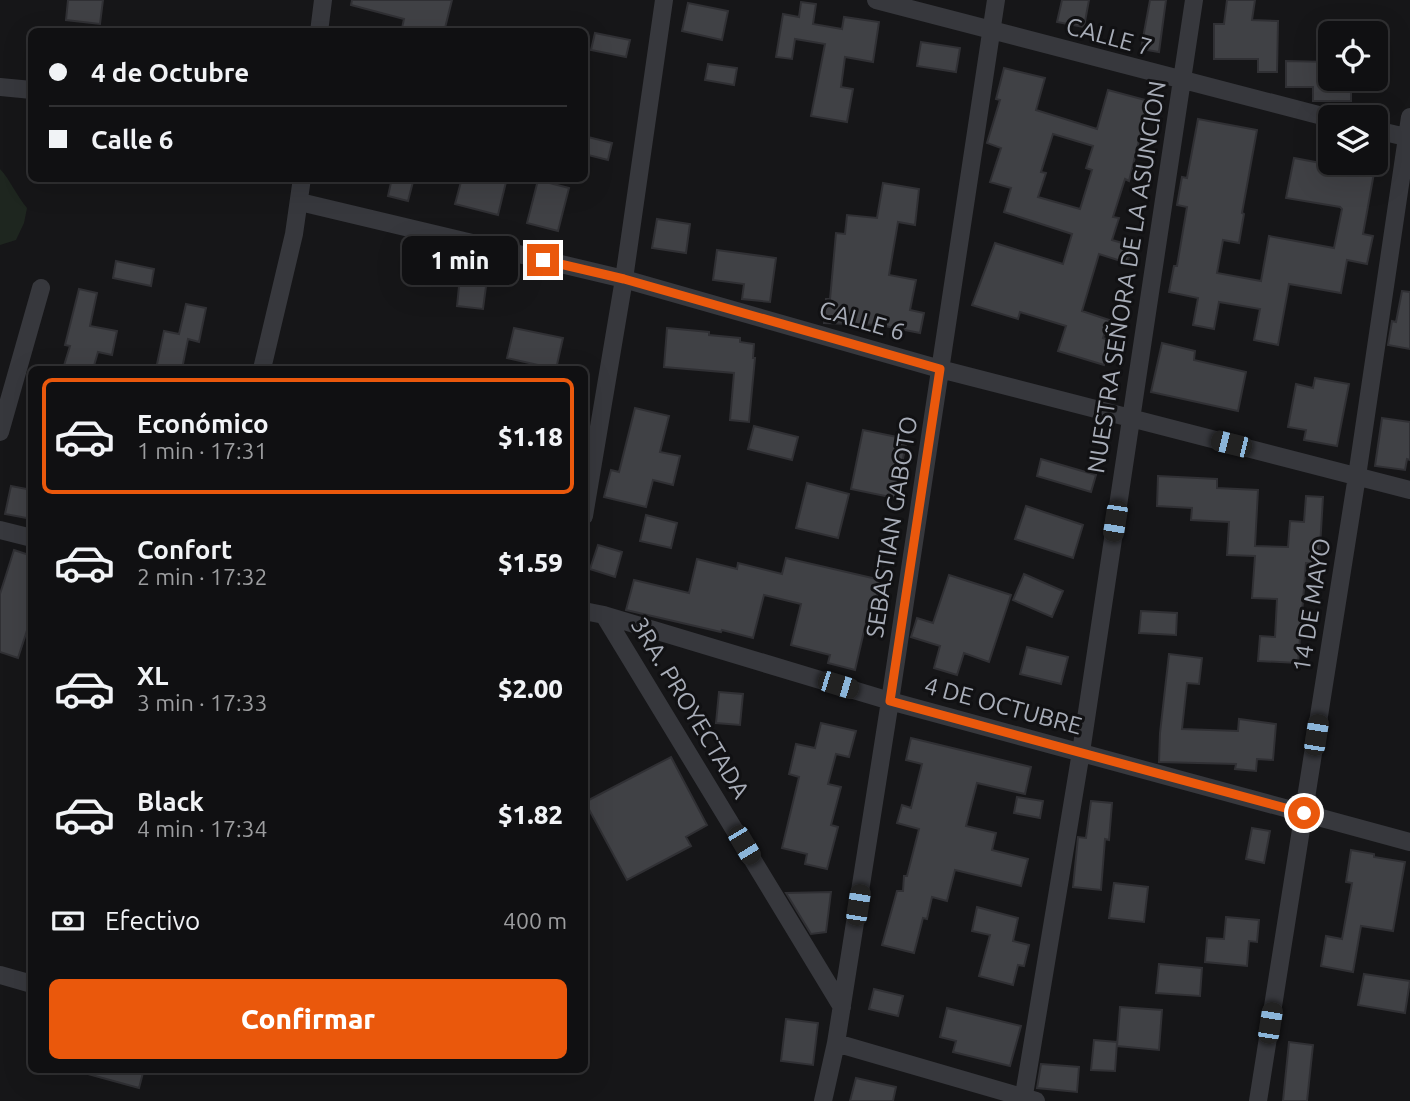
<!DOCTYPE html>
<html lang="es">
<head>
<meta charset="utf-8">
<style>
	:root { --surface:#101012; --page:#1e1e20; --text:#f1f3f6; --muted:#9c9d9f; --line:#303032; --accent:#ea580c }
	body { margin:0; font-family:Ubuntu,sans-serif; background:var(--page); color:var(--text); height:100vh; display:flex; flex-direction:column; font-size:26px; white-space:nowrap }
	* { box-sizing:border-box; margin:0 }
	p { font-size:23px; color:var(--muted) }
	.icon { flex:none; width:38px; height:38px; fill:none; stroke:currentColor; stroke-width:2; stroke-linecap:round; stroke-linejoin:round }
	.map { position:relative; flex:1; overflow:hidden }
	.drawer { position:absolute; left:28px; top:366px; width:560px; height:707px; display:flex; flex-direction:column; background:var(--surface); border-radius:10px; box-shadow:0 7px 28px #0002,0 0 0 2px var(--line) }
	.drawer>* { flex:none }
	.top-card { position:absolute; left:28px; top:28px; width:560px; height:154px; border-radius:10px; box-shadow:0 7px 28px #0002,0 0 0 2px var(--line); display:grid; align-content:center; height:154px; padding:0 21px; background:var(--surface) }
	.buttons { position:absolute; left:1318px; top:21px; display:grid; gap:14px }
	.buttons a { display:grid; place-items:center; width:70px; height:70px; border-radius:10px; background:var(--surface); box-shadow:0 7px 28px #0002,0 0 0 2px var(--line); font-size:35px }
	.end { position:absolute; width:32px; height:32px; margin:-16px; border:9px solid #ea580c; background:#fff; box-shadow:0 0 0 4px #fff }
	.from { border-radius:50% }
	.bubble { position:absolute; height:49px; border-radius:10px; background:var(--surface); box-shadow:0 7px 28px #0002,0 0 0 2px var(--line); font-size:23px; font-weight:800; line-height:49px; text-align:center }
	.car { position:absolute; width:21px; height:42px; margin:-21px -10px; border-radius:9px; box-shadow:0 0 5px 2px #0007; background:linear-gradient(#222 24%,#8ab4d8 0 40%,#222 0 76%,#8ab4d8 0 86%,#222 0) }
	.top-card b { display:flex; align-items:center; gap:24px; height:66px; font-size:26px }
	.top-card b+b { border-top:2px solid var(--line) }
	.top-card i { width:18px; height:18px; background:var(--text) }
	ul { padding:12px 0 0; list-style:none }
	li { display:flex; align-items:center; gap:21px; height:116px; margin:0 14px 10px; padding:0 7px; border:4px solid transparent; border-radius:10px }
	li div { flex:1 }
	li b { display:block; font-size:26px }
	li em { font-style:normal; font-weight:800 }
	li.selected { border-color:var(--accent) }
	li>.icon { width:63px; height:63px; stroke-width:1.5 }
	.pay { display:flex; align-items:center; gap:18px; height:77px; padding:0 21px; font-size:26px }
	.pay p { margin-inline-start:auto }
	.cta { display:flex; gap:14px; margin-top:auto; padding:14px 21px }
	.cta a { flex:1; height:80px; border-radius:10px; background:var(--accent); color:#fff; font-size:28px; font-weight:800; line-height:80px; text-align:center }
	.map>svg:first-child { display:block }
	.green { fill:#1e261f }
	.building { fill:#404145; stroke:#303034; stroke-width:2; fill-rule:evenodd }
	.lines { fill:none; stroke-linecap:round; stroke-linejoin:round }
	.street { stroke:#37383d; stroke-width:18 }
	.route { stroke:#ea580c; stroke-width:9 }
	.labels { text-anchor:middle; stroke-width:6; stroke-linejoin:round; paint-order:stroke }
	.street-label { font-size:24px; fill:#a8adb8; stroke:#111113 }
</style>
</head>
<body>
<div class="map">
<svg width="1410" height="1101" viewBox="0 0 1410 1101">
	<rect width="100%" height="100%" fill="#161618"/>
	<path class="green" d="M0,169C11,181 16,195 27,208L24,223L16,240L0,245Z"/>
	<path class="building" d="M68,0H103L100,24L66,20Z
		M352,0H452L444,32H414L402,28L404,19L351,5Z
		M1062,0H1089L1084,27L1057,22Z
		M1150,0H1166L1159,52L1141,49Z
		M1227,0H1255L1252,20L1278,21L1277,72H1258V59H1214V24H1224Z
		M801,2L816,4L813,24L842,29L844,17L879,22L873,62L845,57L841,87L853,89L847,122L811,116L825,44L795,39L792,59L776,57L783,14L799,17Z
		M688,3L728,11L722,40L682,31Z
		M595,33L630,40L626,57L591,50Z
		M921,42L960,48L956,72L917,66Z
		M1286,61L1330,62V79H1351V101H1313V87H1286Z
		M708,64L737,68L734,85L705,80Z
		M1004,68L1045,78L1036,110L1097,129L1108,90L1149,101L1129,181L1125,179L1113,217L1119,218L1112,240L1133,246L1127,263L1099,254L1082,311L1109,320L1103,338L1112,341L1104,365L1058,351L1066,326L1020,312L1018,319L972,305L995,243L1063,264L1072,234L1004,212L1011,188L990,182L1001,148L987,143L1000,100L996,99ZM1053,134L1093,146L1086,168L1092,170L1080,209L1038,197L1046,173L1041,172Z
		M1198,119L1257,130L1242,213L1244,214L1239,243L1223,240L1217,273L1261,281L1269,236L1334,248L1342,209L1340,207L1286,198L1294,158L1374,173L1363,234L1373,236L1367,264L1347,260L1341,293L1289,284L1278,345L1254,340L1260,309L1219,302L1214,329L1193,325L1198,298L1169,292L1174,266H1177L1187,207L1177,205L1182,177L1187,178Z
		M584,136L612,143L608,160L584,154Z
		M392,178H414L408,201L388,196Z
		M462,178H507L498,215L455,204Z
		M538,180L569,188L558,231L527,223Z
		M883,183L919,189L915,225L898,222L889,275L916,280L910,310L924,313L920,333L880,325L824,323L826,299H830L836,233L845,234L847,215L877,218Z
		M657,219L690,224L686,253L652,248Z
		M717,250L776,258L770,302L742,299L744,284L713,280Z
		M116,261L154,269L151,286L113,278Z
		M460,276L487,279L483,309L457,306Z
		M79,289L97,293L90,326L117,331L112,355L98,352L93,369H63L70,346L65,345Z
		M1402,291L1410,292V349L1388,345L1392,321L1396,322Z
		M186,304L206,308L199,342L188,339L182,369H156L164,331L179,334Z
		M514,328L563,338L556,369L507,358Z
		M667,328L709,332V335L740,338V342L754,344L753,358H755L749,422L730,420L734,373L664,367Z
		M1162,343L1195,351L1194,360L1246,372L1238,411L1151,392Z
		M1315,378L1349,384L1337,446L1304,440L1306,430L1288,427L1296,384L1313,388Z
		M635,408L669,416L660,452L680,456L673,485L653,480L646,507L604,497L611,470L619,472Z
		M1382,418L1410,422V460L1407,459L1405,470L1375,466Z
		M754,426L798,437L792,460L748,449Z
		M863,430L907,439L895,498L851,489Z
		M1041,459L1096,475L1091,492L1037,476Z
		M1158,476L1217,479V488L1258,490L1255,546L1288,547L1290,521L1304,522L1306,496L1323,497L1319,564L1306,563L1298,663L1258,661L1260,636L1275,637L1277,599L1252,598L1255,556L1227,555L1229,522L1191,520L1192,508L1157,506Z
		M807,483L849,494L838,538L796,528Z
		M11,486L32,490V519L5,514Z
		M1026,506L1083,525L1073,558L1015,539Z
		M646,515L677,523L671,548L640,541Z
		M598,545L622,552L615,577L590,569Z
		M14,550L32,556V615L18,658L0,652V594Z
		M786,558L881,580L875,602L871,601L855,670L828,663L830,655L791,645L801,604L764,595L753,638L722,630L721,632L626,610L634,580L689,593L697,559L737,569L738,563L782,574Z
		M1024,574L1063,591L1052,617L1013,600Z
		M949,575L1011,595L989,662L964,653L957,675L934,668L940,646L911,637L917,618L933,623Z
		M1141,611L1177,613L1176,635L1139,633Z
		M1027,647L1068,657L1061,684L1020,674Z
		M1169,654L1202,658L1199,684L1187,683L1182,729L1238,731L1239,719L1276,724L1273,760L1257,759L1256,771L1235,769L1236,764L1159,762L1160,733Z
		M719,692L743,694L740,725L716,723Z
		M821,723L856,731L849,757L836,754L828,784L841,787L831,825L838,827L827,869L805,864L807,854L782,848L799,777L789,774L796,744L815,748Z
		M911,738L1031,767L1025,794L977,783L966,826L996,833L992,850L1028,859L1021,886L955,870L947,901L932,897L927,919L923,918L914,953L882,945L897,891H903L904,876H907L919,829L897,823L902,805L911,808L922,764L906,760Z
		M671,757L707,825L686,837L691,846L627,880L585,802Z
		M1017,797L1043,801L1040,818L1014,813Z
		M1091,801L1112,803L1109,840L1105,839L1101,890L1073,887L1078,837L1086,838Z
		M1252,828L1270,831L1264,863L1246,859Z
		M1351,850L1374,854V857L1405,862L1393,931L1361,926L1353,972L1321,966L1326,936L1342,939L1352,883L1346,882Z
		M1114,883L1148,887L1144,922L1109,918Z
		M831,892L826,932L811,934L786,893Z
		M977,907L1018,918L1013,941L1029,945L1024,966L1018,965L1013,985L979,976L990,935L972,931Z
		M1226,917L1259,920L1257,942L1249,941L1247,966L1205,962L1207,938L1224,939Z
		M1159,964L1202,968L1200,996L1156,993Z
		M1364,974L1410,981L1405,1013L1358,1005Z
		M874,989L903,996L898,1016L869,1009Z
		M1120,1007L1162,1010L1159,1050L1117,1046Z
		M947,1008L1021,1026L1010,1066L953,1052L956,1041L940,1037Z
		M786,1019L818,1023L813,1065L781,1061Z
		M1094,1040L1117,1042L1115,1071L1091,1070Z
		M1289,1042L1313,1045L1307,1101H1283Z
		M1041,1064L1079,1067L1077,1092L1037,1088Z
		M89,1069H144L139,1088L88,1074Z
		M856,1078L896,1087L893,1101H850Z"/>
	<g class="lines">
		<path class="street" d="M876,0L1330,118
			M319,32L323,0
			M0,87L32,90
			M1376,130L1410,138
			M300,202L624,279L940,369L1410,490
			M262,369L294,234L302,178
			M0,432L41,288
			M584,516L624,279L664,0
			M0,530L32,538
			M584,611L604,615L890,701L1410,842
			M604,615L842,1007
			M0,975L32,984
			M836,1043L1036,1101
			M823,1101L836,1043L890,701L996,0
			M1023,1101L1081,752L1194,0
			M1258,1101L1357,476L1410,117"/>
	</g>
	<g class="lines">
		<path class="route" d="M543,260L624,279L940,369L890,701L1304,813"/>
	</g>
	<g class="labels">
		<g class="street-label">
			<text transform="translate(1109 37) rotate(15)" y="8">CALLE 7</text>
			<text transform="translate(1127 277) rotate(-81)" y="8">NUESTRA SEÑORA DE LA ASUNCION</text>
			<text transform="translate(862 321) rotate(16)" y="8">CALLE 6</text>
			<text transform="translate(892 527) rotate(-81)" y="8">SEBASTIAN GABOTO</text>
			<text transform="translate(1312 605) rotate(-81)" y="8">14 DE MAYO</text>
			<text transform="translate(1003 706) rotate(15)" y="8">4 DE OCTUBRE</text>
			<text transform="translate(690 708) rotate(59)" y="8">3RA. PROYECTADA</text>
		</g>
	</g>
</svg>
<div class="buttons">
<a><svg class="icon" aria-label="locate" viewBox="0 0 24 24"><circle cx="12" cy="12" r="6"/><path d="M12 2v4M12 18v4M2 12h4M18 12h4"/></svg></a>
<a><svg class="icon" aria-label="layers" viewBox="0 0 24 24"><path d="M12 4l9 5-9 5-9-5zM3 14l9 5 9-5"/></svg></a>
</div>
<i class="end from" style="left:1304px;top:813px"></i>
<i class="end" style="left:543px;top:260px"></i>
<div class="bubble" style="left:402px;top:236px;width:116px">1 min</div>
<i class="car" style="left:1231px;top:444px;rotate:284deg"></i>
<i class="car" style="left:1115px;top:521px;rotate:189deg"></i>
<i class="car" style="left:838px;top:685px;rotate:107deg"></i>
<i class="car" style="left:1316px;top:735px;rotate:9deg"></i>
<i class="car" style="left:744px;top:845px;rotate:149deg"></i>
<i class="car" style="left:858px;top:905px;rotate:9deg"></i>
<i class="car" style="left:1270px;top:1023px;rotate:9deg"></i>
<div class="top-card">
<b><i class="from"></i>4 de Octubre</b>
<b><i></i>Calle 6</b>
</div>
<section class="drawer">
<ul>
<li class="selected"><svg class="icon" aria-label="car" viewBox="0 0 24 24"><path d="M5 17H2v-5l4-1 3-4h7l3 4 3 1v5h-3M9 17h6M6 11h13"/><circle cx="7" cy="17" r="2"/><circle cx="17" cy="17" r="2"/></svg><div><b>Económico</b><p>1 min · 17:31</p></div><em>$1.18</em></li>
<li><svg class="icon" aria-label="car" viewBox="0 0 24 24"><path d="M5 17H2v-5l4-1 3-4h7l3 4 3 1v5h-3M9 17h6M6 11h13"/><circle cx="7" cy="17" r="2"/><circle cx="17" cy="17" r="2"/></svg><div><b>Confort</b><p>2 min · 17:32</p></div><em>$1.59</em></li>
<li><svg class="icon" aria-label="car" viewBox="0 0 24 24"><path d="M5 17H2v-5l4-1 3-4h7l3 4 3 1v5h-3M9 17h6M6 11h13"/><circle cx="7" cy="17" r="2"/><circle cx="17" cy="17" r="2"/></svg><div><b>XL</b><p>3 min · 17:33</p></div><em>$2.00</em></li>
<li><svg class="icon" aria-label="car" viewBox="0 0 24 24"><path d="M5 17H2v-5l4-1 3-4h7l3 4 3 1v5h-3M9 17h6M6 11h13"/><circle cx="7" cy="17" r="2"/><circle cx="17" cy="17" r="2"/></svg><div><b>Black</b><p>4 min · 17:34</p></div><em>$1.82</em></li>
</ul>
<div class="pay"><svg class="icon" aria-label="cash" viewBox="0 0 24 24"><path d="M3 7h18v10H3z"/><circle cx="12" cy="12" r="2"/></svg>Efectivo<p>400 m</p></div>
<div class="cta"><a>Confirmar</a></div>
</section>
</div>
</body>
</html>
